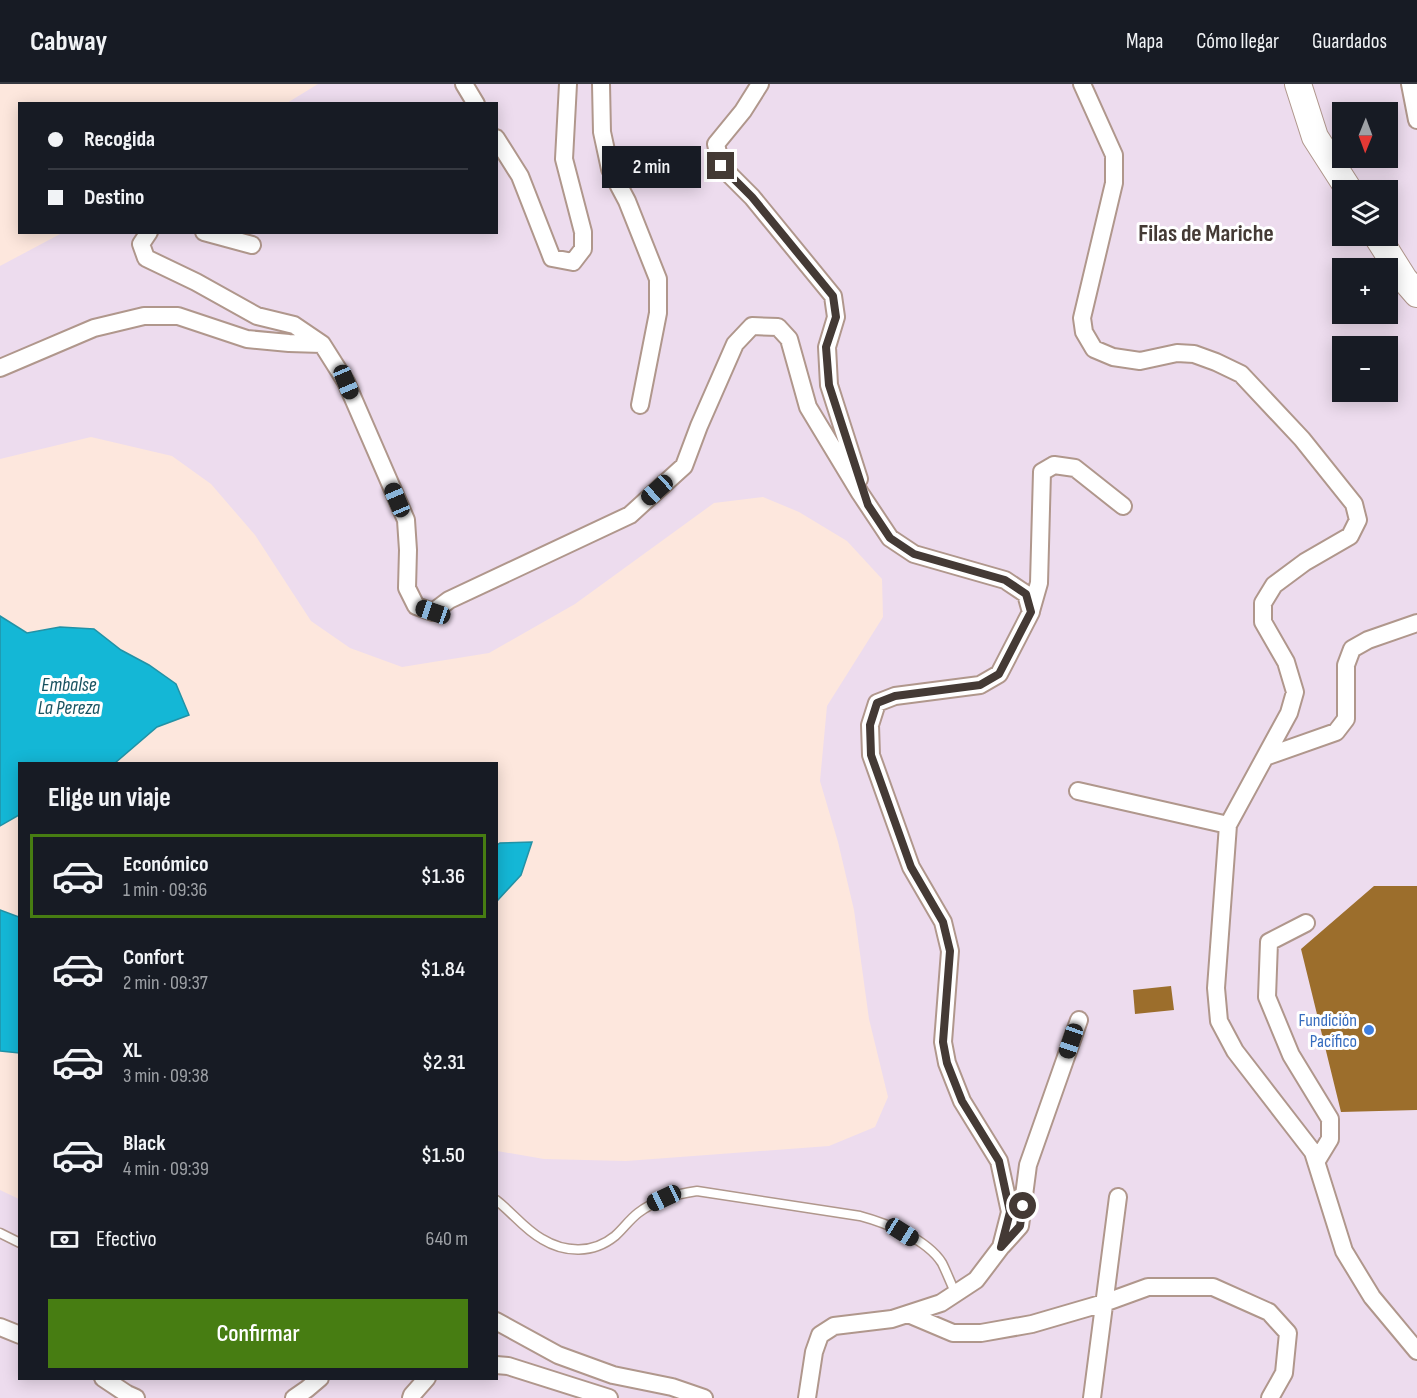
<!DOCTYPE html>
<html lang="es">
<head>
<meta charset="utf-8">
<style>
	:root { --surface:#171b24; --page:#20242c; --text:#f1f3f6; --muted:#9ea1a6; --line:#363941; --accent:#477d12 }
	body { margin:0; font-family:"Sofia Sans Condensed",sans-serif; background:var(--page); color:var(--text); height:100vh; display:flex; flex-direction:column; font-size:22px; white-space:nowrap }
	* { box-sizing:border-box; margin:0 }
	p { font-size:20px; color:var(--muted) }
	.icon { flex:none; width:33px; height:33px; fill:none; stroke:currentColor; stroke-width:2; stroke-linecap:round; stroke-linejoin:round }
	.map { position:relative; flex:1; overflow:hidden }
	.side { position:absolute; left:18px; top:678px; width:480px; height:618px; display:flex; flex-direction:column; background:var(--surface); border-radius:0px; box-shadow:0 3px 15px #0003 }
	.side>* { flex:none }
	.guide { position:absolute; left:18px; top:18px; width:480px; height:132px; border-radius:0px; box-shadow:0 3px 15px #0003; display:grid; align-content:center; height:132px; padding:0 30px; background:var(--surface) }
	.needle { width:39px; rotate:181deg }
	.tools { position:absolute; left:1332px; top:18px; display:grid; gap:12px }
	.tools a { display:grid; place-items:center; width:66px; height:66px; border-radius:0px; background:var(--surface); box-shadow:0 3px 15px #0003; font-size:30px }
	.end { position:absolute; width:27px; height:27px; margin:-14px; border:8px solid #443a35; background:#fff; box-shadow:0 0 0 3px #fff }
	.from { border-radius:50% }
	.bubble { position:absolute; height:42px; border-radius:0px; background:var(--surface); box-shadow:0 3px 15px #0003; font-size:20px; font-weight:600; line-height:42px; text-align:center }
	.car { position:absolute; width:18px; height:36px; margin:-18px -9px; border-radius:8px; box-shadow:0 0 4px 2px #0007; background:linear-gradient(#222 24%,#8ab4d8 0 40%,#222 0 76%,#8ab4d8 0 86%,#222 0) }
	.guide b { display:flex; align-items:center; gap:21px; height:57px; font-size:22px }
	.guide b+b { border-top:2px solid var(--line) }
	.guide i { width:15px; height:15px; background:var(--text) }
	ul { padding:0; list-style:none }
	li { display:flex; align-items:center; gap:18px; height:84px; margin:0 12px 9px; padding:0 18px; border:3px solid transparent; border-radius:0px }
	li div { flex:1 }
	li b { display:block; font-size:22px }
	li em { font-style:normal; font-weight:600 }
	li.selected { border-color:var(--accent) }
	li>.icon { width:54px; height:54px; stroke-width:1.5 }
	h2 { padding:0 30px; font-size:27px; line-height:72px }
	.pay { display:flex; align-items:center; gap:15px; height:66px; padding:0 30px; font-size:22px }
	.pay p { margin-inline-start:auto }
	.cta { display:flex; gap:12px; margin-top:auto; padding:12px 30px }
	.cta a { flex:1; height:69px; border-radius:0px; background:var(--accent); color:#fff; font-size:24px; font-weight:600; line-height:69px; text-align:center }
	header { display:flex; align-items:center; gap:36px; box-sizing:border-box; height:84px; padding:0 30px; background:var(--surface); border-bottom:2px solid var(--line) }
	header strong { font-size:28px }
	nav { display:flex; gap:33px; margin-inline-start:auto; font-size:21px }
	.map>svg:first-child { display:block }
	.industrial { fill:#eddcee; fill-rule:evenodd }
	.water { fill:#14b7d6; stroke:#2292a6; stroke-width:1.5 }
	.building { fill:#9c6e2c }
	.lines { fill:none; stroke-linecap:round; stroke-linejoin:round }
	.service-casing { stroke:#b0978c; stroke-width:11 }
	.minor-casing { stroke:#b0978c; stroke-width:20 }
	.primary-casing { stroke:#b0978c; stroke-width:28 }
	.service { stroke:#fff; stroke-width:8 }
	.minor { stroke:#fff; stroke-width:16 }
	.primary { stroke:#fff; stroke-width:26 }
	.route { stroke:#443a35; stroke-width:8 }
	.shop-dot { fill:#3f7fe0; stroke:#fff; stroke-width:2 }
	.labels { text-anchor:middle; stroke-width:6; stroke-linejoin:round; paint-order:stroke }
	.shop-label { font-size:18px; fill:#366cbe; stroke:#fff; text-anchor:end }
	.water-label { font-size:20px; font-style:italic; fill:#185260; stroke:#fff }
	.district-label { font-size:24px; font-weight:bold; fill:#443a35; stroke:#fff }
</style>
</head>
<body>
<header>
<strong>Cabway</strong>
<nav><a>Mapa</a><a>Cómo llegar</a><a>Guardados</a></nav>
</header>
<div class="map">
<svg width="1417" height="1314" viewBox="0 0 1417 1314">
	<rect width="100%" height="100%" fill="#fde7dd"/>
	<path class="industrial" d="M318,0H1403L1417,23V1314H0V1106L19,1115L20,1294H496L497,1067L544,1075L626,1077L829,1062L875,1043L888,1013L869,935L854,826L838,758L820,697L827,622L883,533L882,495L847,457L799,428L763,413L714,419L575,520L489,569L402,583L350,564L311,537L255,451L211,400L172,372L91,353L0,375V182L62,149L496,148V20L287,19ZM1342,28H1388V74H1342ZM1342,106H1388V152H1342ZM1342,184H1388V230H1342ZM1342,262H1388V308H1342Z"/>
	<path class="water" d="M0,532L27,549L60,543L94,545L121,566L149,581L176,600L189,631L157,643L115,679L20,680L19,731L0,742Z
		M532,758L521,791L497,817V761L500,759Z
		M0,826L19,833V969L0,967Z"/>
	<path class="building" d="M1374,802H1417V1026L1341,1028L1301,865Z
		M1171,902L1174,926L1135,930L1133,906Z"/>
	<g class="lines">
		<defs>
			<path id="service" d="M496,1116C512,1128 524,1145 542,1155C565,1169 593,1170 615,1152C623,1145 629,1136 638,1129C655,1116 675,1110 697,1107L860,1132C886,1139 927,1155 942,1179C947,1189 951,1200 956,1210
				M0,1149L20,1159"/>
			<path id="minor" d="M464,0L476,20
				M601,0L602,48L610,85L627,117L658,195V229L640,321
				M760,0L743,27L716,60L721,82L752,113L833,212L836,233L827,263L829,301L859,395
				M1082,0L1114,71V99L1082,234L1084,248L1094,265L1113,273L1140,277L1177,269L1194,270L1216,278L1241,290L1302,355L1354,420L1358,436L1350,452L1305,478L1274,501L1263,519V538L1286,578L1295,608L1289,629L1228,741L1216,904L1219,937L1235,967L1313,1068L1344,1167L1372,1213L1417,1267
				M1410,0L1417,36
				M496,54L520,92L552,174L573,178L583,165V148L564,75L568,0
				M149,148L141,160L146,174L196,198L257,232L294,241L322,260L346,298L406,436L408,466L407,504L416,522L433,528L449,516L630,431L684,382L699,342L735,260L752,242L778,243L789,255L808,323L860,409L890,454L914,470L1005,496L1026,510L1031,528L999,590L980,601L895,612L877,619L870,641L871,671L911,783L943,838L950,867L943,958L947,979L962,1017L999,1077L1010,1128L1001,1163L976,1196L941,1219L892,1235L834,1242L820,1251L814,1268L807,1314
				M204,148L252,161
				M0,284L94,244L144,232H178L247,255L289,259L322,260
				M1031,527L1039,499L1042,388L1054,381L1075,384L1123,422
				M1265,673L1336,648L1346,635V581L1352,565L1368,556L1417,539
				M1078,707L1228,741
				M1306,839L1269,858L1267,913L1291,971L1330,1035V1055L1316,1078
				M1002,1162L1020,1142L1028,1081L1079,936
				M908,1230L953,1249H981L1032,1240L1104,1219L1148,1203H1213L1269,1228L1288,1249L1284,1289L1270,1314
				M496,1237L558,1271L613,1291L672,1303L704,1314
				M0,1243L20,1251
				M496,1281L508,1282L609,1314
				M103,1294L127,1310L136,1314
				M294,1314L307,1305L320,1294
				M411,1314L412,1311L427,1294
				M1092,1314L1118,1113"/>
			<path id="primary" d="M1298,0L1315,53L1349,106
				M1377,152L1404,195L1417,210"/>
		</defs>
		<use href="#service" class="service-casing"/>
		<use href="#minor" class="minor-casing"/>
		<use href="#primary" class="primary-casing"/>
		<use href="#service" class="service"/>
		<use href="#minor" class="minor"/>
		<use href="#primary" class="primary"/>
	</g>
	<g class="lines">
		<path class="route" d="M721,82L752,113L833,212L836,233L826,263L829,301L868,421L890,454L914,470L1005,496L1026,510L1031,528L999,590L980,601L895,612L877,619L870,641L871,671L911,783L943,838L950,867L943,958L947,979L962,1017L999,1077L1010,1128L1001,1163L1020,1142L1023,1122"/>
	</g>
	<circle class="shop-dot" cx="1369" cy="946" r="6"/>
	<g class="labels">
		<g class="shop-label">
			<text x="1357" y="942">Fundición<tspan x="1357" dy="21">Pacífico</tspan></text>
		</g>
		<g class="water-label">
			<text x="69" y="607">Embalse<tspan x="69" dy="23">La Pereza</tspan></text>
		</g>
		<g class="district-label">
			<text x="1206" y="157">Filas de Mariche</text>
		</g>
	</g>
</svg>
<div class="tools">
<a><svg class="needle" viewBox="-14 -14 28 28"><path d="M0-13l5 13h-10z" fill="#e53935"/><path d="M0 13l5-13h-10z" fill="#9ea1a6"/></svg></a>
<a><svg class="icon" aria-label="layers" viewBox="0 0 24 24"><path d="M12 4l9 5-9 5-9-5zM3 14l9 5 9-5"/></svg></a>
<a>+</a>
<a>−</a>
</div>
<i class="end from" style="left:1023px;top:1122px"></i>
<i class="end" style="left:721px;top:82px"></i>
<div class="bubble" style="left:602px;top:62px;width:99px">2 min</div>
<i class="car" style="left:346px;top:298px;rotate:157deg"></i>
<i class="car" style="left:657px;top:406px;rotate:228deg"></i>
<i class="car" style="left:397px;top:416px;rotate:337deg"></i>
<i class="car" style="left:433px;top:528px;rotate:289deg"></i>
<i class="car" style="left:1071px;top:957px;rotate:199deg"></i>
<i class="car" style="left:664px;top:1114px;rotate:245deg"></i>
<i class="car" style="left:902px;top:1148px;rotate:122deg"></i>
<div class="guide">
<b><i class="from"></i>Recogida</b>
<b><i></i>Destino</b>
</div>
<section class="side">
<h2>Elige un viaje</h2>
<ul>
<li class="selected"><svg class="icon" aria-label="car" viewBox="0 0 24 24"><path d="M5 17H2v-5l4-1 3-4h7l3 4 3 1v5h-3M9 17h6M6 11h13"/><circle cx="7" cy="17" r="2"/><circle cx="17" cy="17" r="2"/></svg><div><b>Económico</b><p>1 min · 09:36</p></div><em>$1.36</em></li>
<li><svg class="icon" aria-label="car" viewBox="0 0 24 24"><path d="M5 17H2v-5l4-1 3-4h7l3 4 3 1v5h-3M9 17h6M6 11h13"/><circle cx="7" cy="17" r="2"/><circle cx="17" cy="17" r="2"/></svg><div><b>Confort</b><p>2 min · 09:37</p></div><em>$1.84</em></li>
<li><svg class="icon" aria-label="car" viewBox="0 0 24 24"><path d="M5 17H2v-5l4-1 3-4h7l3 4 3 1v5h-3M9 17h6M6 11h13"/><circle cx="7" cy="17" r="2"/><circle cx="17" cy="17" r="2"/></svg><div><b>XL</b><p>3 min · 09:38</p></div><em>$2.31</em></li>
<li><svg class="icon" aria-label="car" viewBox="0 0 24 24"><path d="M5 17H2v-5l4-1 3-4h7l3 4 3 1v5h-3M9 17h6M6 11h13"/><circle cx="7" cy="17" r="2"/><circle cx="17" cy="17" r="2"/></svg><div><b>Black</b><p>4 min · 09:39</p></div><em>$1.50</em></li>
</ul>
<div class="pay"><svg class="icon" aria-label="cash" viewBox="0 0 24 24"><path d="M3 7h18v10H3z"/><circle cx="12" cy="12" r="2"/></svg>Efectivo<p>640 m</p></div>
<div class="cta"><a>Confirmar</a></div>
</section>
</div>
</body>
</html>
